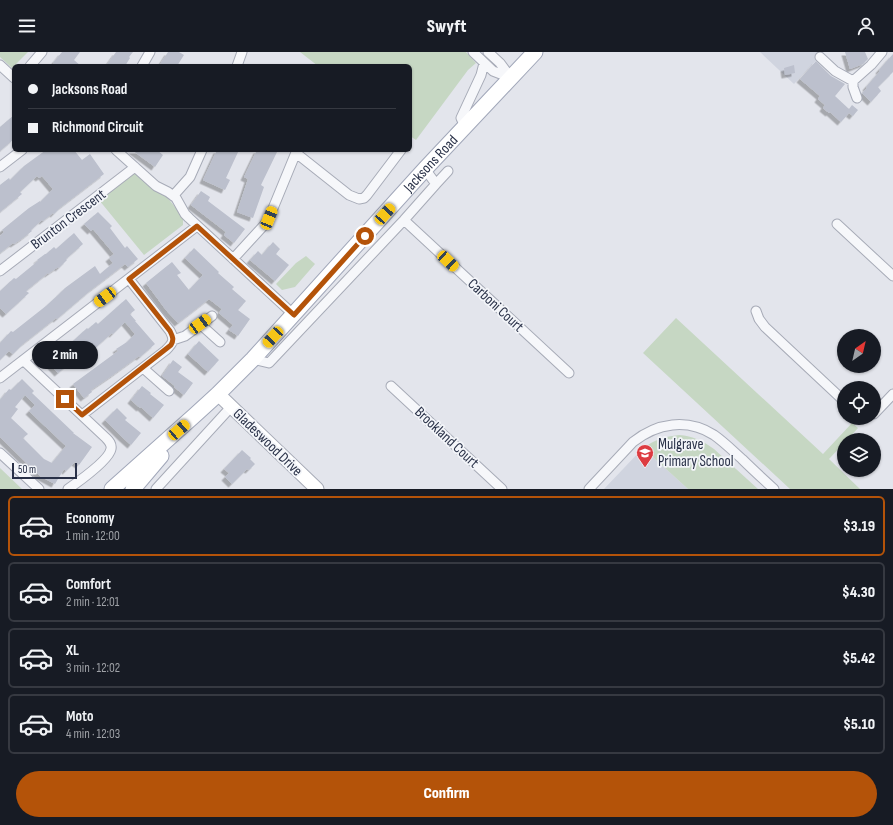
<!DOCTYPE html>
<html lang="en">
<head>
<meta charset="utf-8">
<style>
	:root { --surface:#171b24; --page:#20242c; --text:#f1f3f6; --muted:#9ea1a6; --line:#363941; --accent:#b45309 }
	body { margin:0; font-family:"Sofia Sans Condensed",sans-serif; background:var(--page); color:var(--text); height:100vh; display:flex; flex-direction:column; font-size:15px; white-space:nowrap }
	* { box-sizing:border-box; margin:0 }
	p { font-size:13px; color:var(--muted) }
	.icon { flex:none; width:22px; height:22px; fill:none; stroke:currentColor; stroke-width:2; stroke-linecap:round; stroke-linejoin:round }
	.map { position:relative; height:437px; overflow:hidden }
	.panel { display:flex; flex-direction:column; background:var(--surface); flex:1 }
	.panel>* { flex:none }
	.top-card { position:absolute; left:12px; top:12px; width:400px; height:88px; border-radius:6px; box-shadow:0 1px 3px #0004; display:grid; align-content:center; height:88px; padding:0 16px; background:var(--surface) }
	.needle { width:26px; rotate:34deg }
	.tools { position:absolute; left:837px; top:277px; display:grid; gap:8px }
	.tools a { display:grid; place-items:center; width:44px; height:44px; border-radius:50%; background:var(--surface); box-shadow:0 1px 3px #0004; font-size:20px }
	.scale { position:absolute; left:12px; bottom:10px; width:65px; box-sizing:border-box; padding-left:4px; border:2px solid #283047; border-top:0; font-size:11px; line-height:14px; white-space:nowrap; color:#283047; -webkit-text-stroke:3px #f3f5f9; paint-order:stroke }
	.end { position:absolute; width:18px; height:18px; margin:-9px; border:5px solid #b45309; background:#fff; box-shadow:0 0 0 2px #fff }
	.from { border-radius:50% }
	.bubble { position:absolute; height:28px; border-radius:14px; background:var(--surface); box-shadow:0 1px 3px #0004; font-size:13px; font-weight:800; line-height:28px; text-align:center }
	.car { position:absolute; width:12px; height:24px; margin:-12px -6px; border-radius:5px; box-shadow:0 0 3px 1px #0007; background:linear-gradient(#f5c518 24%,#345 0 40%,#f5c518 0 76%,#345 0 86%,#f5c518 0) }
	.top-card b { display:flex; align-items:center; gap:14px; height:38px; font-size:15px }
	.top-card b+b { border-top:1px solid var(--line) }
	.top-card i { width:10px; height:10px; background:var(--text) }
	ul { padding:7px 0 0; list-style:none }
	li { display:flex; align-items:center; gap:12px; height:60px; margin:0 8px 6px; padding:0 8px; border:2px solid var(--line); border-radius:6px }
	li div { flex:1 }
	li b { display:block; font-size:15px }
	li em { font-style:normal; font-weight:800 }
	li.current { border-color:var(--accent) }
	li>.icon { width:36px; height:36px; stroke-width:1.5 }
	.cta { display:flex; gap:8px; margin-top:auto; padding:8px 16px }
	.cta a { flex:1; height:46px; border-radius:24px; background:var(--accent); color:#fff; font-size:16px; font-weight:800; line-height:46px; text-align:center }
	header { display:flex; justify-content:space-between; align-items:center; height:52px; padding:0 16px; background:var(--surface); font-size:18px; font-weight:800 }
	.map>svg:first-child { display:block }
	.built { fill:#d0d4df }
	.green { fill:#c6d7c3 }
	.building { fill:#bcc0cd; fill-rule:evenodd; filter:url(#shadow) }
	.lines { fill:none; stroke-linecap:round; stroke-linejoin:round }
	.street-casing { stroke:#a7abb7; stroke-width:11 }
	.secondary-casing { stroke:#a7abb7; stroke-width:15 }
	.primary-casing { stroke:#a1a7b9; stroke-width:17 }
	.street { stroke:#f6f7fa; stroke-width:9 }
	.secondary { stroke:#fff; stroke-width:13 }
	.primary { stroke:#fff; stroke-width:15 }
	.route { stroke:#b45309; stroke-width:5 }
	.labels { text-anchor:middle; stroke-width:3.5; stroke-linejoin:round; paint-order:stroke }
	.street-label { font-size:15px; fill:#283047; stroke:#f3f5f9 }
	.poi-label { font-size:15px; fill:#283047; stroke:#f3f5f9; text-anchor:start }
</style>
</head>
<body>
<header><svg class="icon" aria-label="menu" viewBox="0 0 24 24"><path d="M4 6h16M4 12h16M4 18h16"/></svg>Swyft<svg class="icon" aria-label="person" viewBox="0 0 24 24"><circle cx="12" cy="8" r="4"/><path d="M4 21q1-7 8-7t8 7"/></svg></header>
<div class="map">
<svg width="893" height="437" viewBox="0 0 893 437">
	<defs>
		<filter id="shadow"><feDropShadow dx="-3.5" dy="3.5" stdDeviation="0" flood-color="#0004"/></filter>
	</defs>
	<rect width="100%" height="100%" fill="#e3e5ec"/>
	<path class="built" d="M760,0H824L794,32Z
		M643,396L688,437H604Z"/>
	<path class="green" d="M0,0H28L12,16L0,5Z
		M300,0H466L476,11L468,18L416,88L410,84V14H318Z
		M135,120L157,140L167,145L183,165V173L144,203L99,148Z
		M306,204L315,212L295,235L282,238L276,232L296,211Z
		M676,266L823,402L852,371L858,376L847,388H844V391L829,407L860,437H790L643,301Z
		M679,383C693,384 703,389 714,397L758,437H688L643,396C656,387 664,385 679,383Z
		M0,416L22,437H0Z"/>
	<path class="building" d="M62,0H80L74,8L81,14H58L53,11Z
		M116,0H133L129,5L130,6L125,14H106Z
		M168,0H179L184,3L177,14H159Z
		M845,0H865L868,7L863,12L850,17Z
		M893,2V20L878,35L881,39L871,50L862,41L867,36L866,35L880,19L879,18Z
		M816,9L831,24L845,32L835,44L849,57L852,53L858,58L853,64L849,61L841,70L830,60L829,61L823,56L825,53L818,47L820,44L800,27Z
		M794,13L795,21L785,23L784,16Z
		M14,63V87L0,99V75Z
		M46,98H74L82,108L90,102L104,122L61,155L54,162L53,161L43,169L42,168L31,178L32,179L23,186L14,192L13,191L0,201V184L4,180L2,178L29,156L40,149V150L53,137L42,124L39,126L37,124L20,140L22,142L0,160V133L9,126L10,128L24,114Z
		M132,98H157L163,103L155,115Z
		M217,98H239L226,126L230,128L225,138L203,128Z
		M257,98H278L261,133L264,135L253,166L237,160L248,127L244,125Z
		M201,139L210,145L208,149L245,177L234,191L224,183L226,180L191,153Z
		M98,160L112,174L110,176L125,196L127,194L138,207L128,215L125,212L91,238L57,267L56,266L23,292L13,302L9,299L0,308V291L11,279L13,280L46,254L58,243L65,236L95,214L100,222L113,211L109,206L114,202L93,177L91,179L84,172Z
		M74,181L83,192L66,207L67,208L59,216L58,215L48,222V221L26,239L29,241L6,262L0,256V239L14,226L16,227L38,209L37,208L45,202H46L54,195L56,197Z
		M273,190L280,197L276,202L289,213L275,229L250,208L258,199L262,203Z
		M194,196L219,220L218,221L234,235L232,237L246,249L238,258L250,267L238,284L229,278L233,273L219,261L222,257L209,247L178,271L166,258L146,231L172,210L181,221L177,223L189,238L203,223L185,206Z
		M126,247L135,258L130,262L136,269H135L155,292L140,305L139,304L113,323L91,338L92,340L84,346L73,332L118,299L116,297L127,290L135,282L125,270L113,282L112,281L94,297L90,294L58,321L47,309L60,298L61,300L87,276L88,277L96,270L98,272Z
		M199,289L219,308L208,320L188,302Z
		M173,308L182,315L178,320L193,331L184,343L174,335L175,334L162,324Z
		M22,327L34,339L32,341L74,381H73L92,395L79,413L75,410L66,419L64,417L55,432L40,424L0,385V348L9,337L11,338ZM25,343L35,353L29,359L66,394L52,411L44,407L23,386L28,382L11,366L18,357L15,355Z
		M142,334L151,341L150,342L164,353L153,366L141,355L140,356L131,348Z
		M117,356L127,366L125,368L141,381L131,393L122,385L105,368Z
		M242,398L251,406L250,407L255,412L249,418L247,417L232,432L225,425L229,421L224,417Z"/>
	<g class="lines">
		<defs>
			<path id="street" d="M473,0L493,19L511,26
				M488,0L500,11L511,26
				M820,5L835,19L853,29L871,13L882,0
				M0,13L14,26
				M30,14L42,0
				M142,14L150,0
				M237,14L242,0
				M853,29V35L857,46
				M465,75L461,66L481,23L484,11
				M116,98L156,134L168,140L176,146L185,162L189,166L294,263
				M296,101L349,143L359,147L364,146L367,143L401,98
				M0,115L22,98
				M436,132L448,119
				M173,144L190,125L202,98
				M404,168L569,321
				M837,172L893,224
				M233,207L266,171L269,166L297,98
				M0,219L135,115
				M756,259L759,267L765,275L844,349
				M200,272L220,290
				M173,288L185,284L212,264
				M253,307L269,311L404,168L436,132L425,117
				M23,308L106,386C109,389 112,392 111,397C109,408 78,430 68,437
				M143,316L169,339
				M0,326L197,174
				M391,334L502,437
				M874,362L893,342
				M82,363L166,298C173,291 175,288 170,279L129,227
				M0,401L39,437
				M156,437L231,355
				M589,437L633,390C657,371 687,366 714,383C724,390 733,399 742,407C752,417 763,427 774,437"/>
			<path id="secondary" d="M218,342L317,437"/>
			<g id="primary">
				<path id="s1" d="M112,437L195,363L218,342L253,307L425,117L535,0"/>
				<path d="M133,437L161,404"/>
			</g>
		</defs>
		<use href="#street" class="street-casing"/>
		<use href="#secondary" class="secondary-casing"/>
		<use href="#primary" class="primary-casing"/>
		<use href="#street" class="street"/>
		<use href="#secondary" class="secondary"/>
		<use href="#primary" class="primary"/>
	</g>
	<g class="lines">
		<path class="route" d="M65,347L82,363L171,293C174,288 173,285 170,279L129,227L197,174L294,263L365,184"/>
	</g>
	<defs>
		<symbol id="school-pin" viewBox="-11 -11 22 30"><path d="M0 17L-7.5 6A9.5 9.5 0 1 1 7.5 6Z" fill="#dd3c41" stroke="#f3f5f9"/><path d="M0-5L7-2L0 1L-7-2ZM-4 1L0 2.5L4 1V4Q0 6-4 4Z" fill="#fff"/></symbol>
	</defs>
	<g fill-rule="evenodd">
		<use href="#school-pin" x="635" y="391" width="20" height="27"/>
	</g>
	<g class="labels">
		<g class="street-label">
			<text dy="5" stroke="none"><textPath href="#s1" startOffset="456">Jacksons Road</textPath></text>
			<text transform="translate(68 167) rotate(-37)" y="5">Brunton Crescent</text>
			<text transform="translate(496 253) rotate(43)" y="5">Carboni Court</text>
			<text transform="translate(447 385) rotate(43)" y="5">Brookland Court</text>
			<text transform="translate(268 390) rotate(44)" y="5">Gladeswood Drive</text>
		</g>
		<g class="poi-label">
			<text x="658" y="397">Mulgrave<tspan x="658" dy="17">Primary School</tspan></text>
		</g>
	</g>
</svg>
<div class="tools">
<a><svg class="needle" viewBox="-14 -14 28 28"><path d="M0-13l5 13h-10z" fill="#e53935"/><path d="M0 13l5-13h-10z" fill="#9ea1a6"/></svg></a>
<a><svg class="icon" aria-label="locate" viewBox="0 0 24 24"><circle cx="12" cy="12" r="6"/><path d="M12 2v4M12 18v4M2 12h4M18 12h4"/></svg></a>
<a><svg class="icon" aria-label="layers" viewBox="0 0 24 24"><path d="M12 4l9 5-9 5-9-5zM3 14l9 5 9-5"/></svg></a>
</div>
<div class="scale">50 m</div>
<i class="end from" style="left:365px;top:184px"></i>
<i class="end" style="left:65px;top:347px"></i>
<div class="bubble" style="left:32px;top:289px;width:66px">2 min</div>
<i class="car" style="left:385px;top:162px;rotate:42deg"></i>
<i class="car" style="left:269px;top:166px;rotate:22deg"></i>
<i class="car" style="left:448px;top:209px;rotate:133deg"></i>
<i class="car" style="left:105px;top:245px;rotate:233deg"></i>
<i class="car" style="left:200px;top:272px;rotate:54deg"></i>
<i class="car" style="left:273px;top:285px;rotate:223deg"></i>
<i class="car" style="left:179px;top:378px;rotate:49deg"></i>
<div class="top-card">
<b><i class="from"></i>Jacksons Road</b>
<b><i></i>Richmond Circuit</b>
</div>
</div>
<section class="panel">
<ul>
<li class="current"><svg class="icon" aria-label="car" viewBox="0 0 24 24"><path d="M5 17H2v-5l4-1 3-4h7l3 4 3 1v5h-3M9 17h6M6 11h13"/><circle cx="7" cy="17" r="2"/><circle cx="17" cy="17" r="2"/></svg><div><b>Economy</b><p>1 min · 12:00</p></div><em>$3.19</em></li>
<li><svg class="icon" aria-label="car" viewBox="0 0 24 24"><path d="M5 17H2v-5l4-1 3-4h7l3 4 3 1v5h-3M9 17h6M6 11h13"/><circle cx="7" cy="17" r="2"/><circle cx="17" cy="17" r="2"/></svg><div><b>Comfort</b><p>2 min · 12:01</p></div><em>$4.30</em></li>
<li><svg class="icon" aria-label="car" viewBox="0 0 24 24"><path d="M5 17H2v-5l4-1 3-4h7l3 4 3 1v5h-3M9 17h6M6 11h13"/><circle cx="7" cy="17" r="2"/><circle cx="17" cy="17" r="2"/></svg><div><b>XL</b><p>3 min · 12:02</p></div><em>$5.42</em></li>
<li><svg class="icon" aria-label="car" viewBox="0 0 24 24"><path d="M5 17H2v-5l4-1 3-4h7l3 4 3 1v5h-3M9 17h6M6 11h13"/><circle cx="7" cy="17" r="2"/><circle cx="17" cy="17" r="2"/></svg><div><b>Moto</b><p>4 min · 12:03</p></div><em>$5.10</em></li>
</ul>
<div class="cta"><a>Confirm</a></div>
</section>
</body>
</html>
